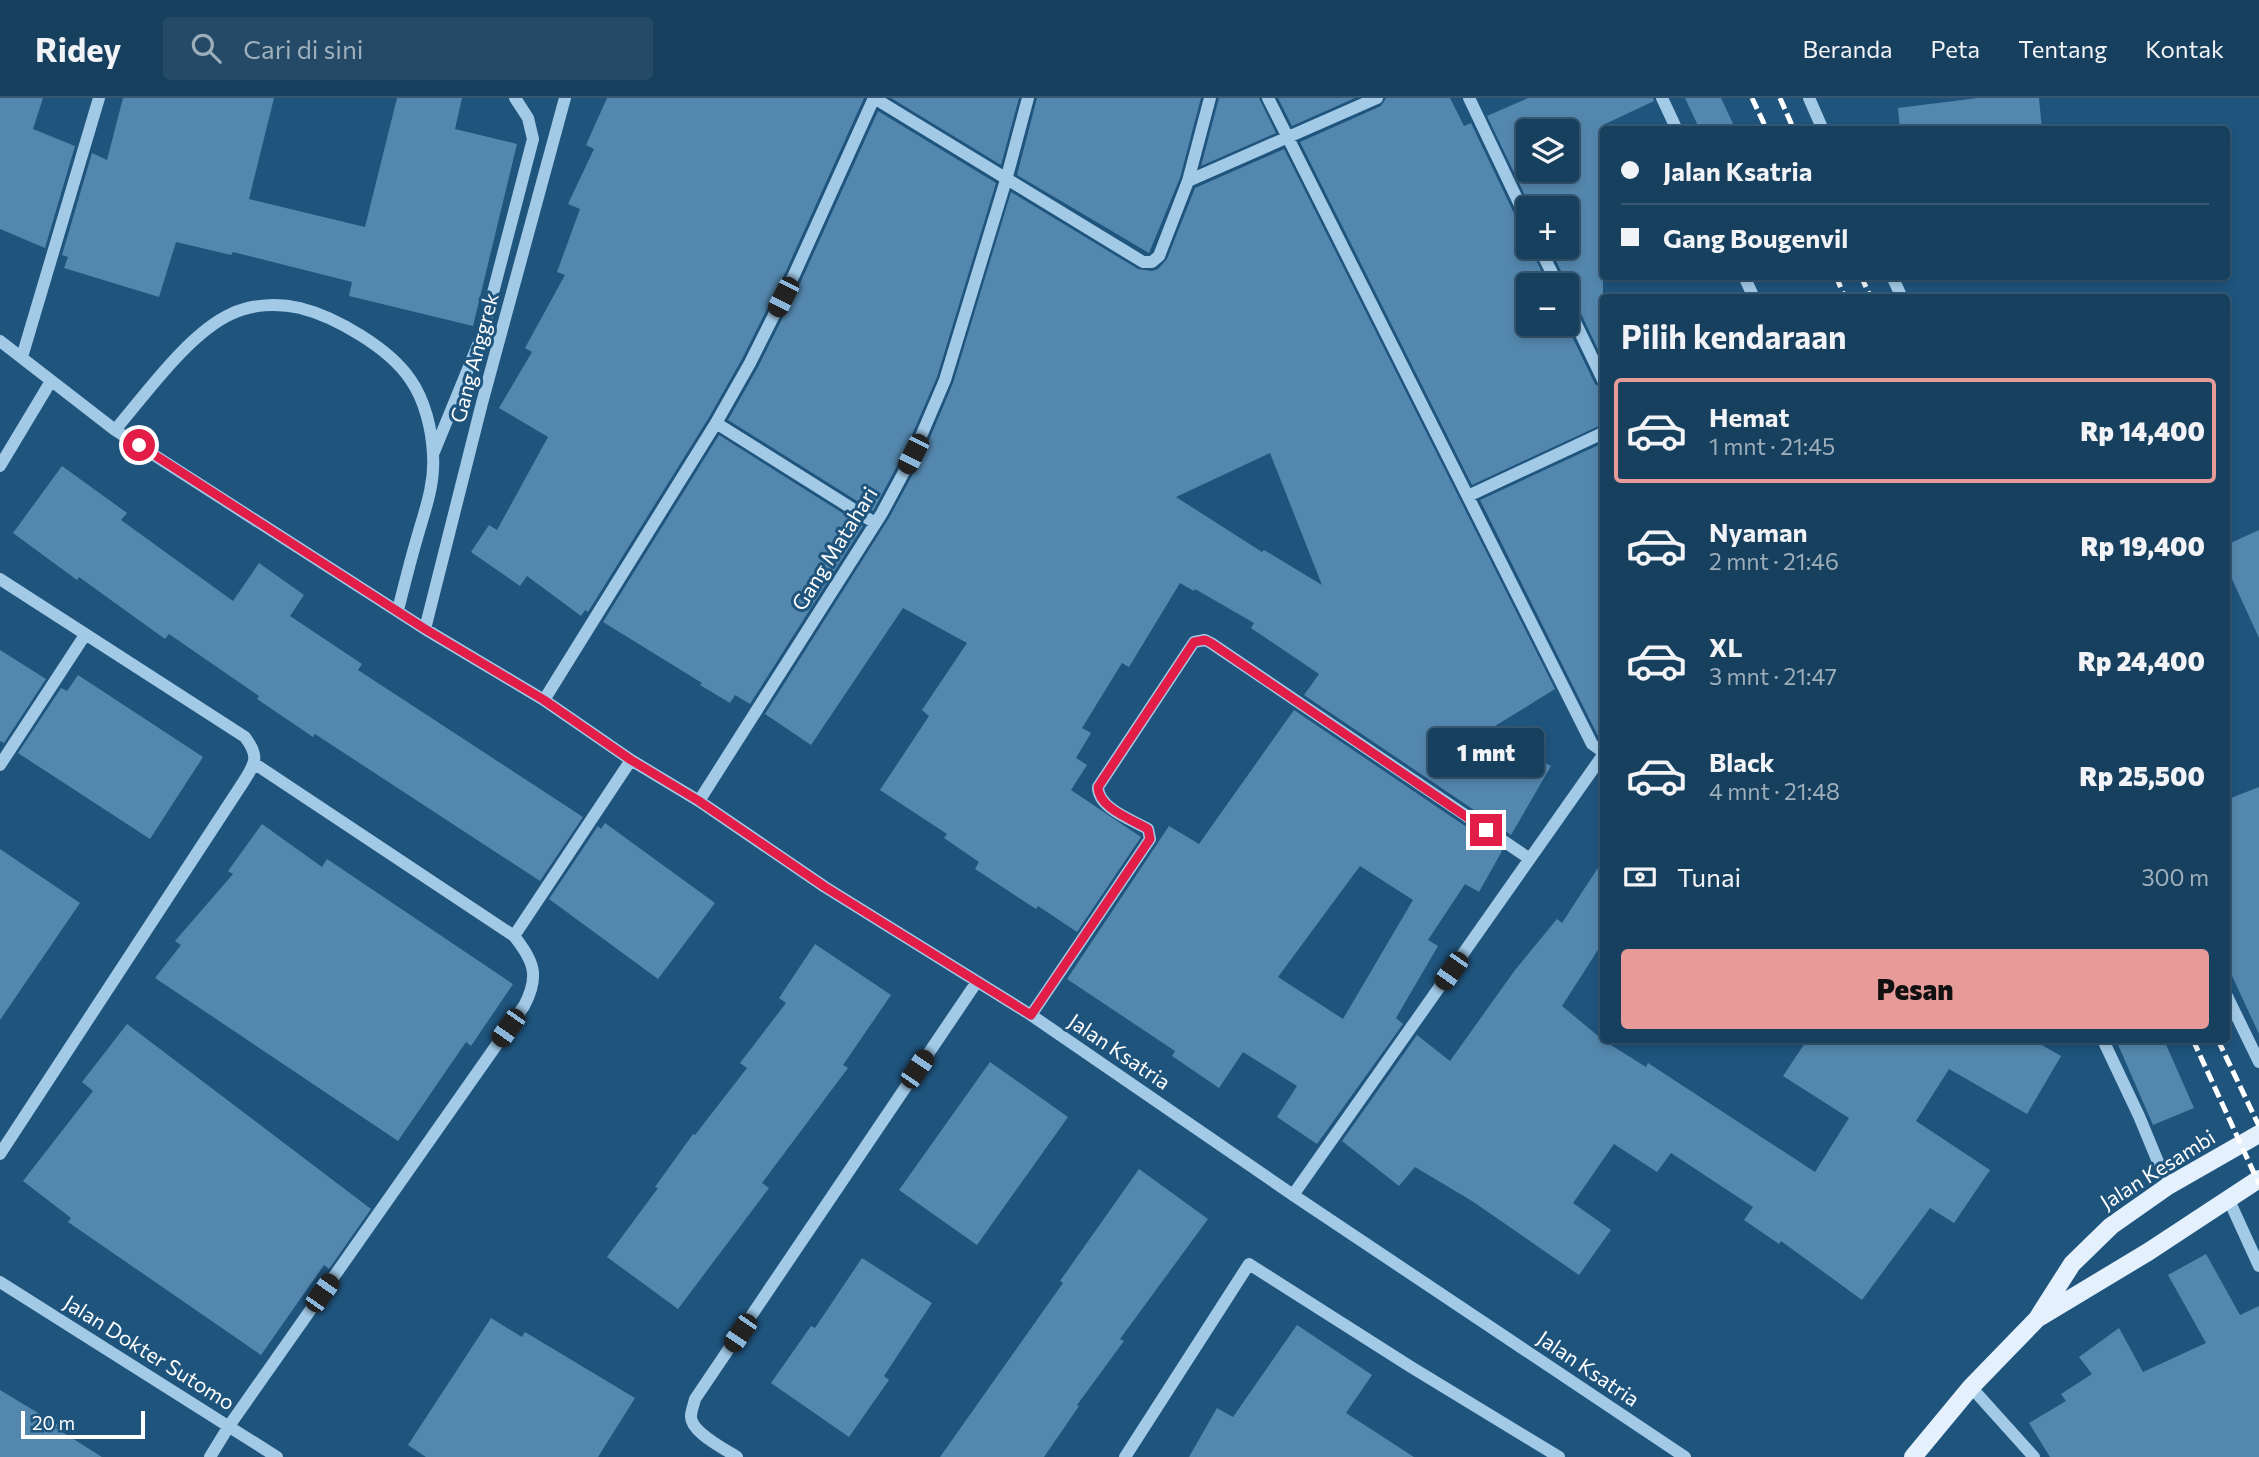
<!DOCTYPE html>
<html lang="id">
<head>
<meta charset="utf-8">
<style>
	:root { --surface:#173f5e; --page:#244a67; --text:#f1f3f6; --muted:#9eafbc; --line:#365873; --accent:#e69b98 }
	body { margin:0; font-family:Commissioner,sans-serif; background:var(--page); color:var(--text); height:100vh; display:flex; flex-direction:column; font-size:26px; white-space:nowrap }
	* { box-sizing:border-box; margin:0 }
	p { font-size:23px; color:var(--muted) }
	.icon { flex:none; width:38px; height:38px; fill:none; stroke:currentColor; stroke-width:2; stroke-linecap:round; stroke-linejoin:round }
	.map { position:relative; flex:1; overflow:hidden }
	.drawer { position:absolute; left:1600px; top:196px; width:630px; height:749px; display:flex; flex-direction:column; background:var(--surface); border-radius:7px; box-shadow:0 4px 10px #0003,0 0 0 2px var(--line) }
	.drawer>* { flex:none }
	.hud { position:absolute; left:1600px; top:28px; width:630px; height:154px; border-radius:7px; box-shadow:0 4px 10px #0003,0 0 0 2px var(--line); display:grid; align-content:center; height:154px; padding:0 21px; background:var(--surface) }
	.tools { position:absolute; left:1516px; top:21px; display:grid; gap:14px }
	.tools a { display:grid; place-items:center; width:63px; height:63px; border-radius:7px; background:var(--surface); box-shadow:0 4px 10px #0003,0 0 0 2px var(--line); font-size:35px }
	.scale { position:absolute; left:21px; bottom:18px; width:124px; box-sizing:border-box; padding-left:7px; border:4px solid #fff; border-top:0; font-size:19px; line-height:24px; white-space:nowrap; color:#fff; -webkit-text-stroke:5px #1f547d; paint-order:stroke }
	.end { position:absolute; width:32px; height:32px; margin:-16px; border:9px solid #e11d48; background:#fff; box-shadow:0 0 0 4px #fff }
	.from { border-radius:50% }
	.bubble { position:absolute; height:49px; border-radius:7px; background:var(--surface); box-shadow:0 4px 10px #0003,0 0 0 2px var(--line); font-size:23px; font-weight:800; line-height:49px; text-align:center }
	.car { position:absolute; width:21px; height:42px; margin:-21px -10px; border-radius:9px; box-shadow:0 0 5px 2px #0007; background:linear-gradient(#222 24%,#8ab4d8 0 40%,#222 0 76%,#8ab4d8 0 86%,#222 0) }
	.hud b { display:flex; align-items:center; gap:24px; height:66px; font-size:26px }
	.hud b+b { border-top:2px solid var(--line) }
	.hud i { width:18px; height:18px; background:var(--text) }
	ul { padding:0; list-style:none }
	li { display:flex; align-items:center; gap:21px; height:105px; margin:0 14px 10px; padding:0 7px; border:4px solid transparent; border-radius:7px }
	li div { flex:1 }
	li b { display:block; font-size:26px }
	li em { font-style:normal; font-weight:800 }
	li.on { border-color:var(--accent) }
	li>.icon { width:63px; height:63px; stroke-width:1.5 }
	h2 { padding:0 21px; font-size:32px; line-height:84px }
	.pay { display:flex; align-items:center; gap:18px; height:77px; padding:0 21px; font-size:26px }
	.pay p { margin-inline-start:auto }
	.cta { display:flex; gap:14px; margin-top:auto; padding:14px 21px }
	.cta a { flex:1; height:80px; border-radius:7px; background:var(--accent); color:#111; font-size:28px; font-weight:800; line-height:80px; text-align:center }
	header { display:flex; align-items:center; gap:42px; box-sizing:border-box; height:98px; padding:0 35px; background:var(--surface); border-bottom:2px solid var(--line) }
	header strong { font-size:33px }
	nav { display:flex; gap:38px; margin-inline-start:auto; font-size:24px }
	.search { width:490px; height:63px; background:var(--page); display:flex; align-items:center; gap:18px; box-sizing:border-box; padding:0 24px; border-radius:7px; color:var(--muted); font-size:26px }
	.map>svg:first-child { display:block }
	.building { fill:#5487ad; fill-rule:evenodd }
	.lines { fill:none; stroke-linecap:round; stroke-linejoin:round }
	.minor { stroke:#a2cae7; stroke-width:12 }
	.major { stroke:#e4f1fd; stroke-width:18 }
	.rail { stroke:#fff; stroke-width:5; stroke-dasharray:12 5; stroke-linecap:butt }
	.route { stroke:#e11d48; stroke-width:9 }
	.labels { text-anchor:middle; stroke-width:6; stroke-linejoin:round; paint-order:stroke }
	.street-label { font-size:21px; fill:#fff; stroke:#1f547d }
</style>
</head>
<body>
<header>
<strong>Ridey</strong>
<div class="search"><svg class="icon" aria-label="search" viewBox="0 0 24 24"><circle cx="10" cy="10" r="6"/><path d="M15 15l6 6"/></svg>Cari di sini</div>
<nav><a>Beranda</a><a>Peta</a><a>Tentang</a><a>Kontak</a></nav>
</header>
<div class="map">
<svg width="2259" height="1359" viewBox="0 0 2259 1359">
	<rect width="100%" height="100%" fill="#1f547d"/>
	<path class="building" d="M0,0H43L33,31L75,48L45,150L0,131Z
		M123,0H274L249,101L365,129L397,0H462L455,31L517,46L473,228L349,198L352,184L233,154L231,157L176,144L159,199L64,170L68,159L62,157L92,55L107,62Z
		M607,0H864L786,173L742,261L708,321L588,514L585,512L581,518L527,478L520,488L471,454L489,427L497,432L548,339L499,310L532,254L525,250L565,177L557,174L580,111L568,106L594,51L586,47Z
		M891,0H1019L1001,67Z
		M1037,0H1201L1180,80L1149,155L1017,77Z
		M1219,0H1259L1276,35L1201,68Z
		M1278,0H1355L1292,28Z
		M1386,0H1450L1464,28L1471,25L1520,128L1528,133V149H1530L1548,187H1528V226H1566L1595,286L1603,291V326L1472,387L1300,44L1381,8Z
		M1528,0H1653L1654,3L1603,27V262L1574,201L1566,196V183L1549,149H1566V110H1531L1487,18ZM1528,33H1566V72H1528Z
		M1685,0H1721L1736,32H1700Z
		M1978,0H2039L2042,32H1900L1898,10Z
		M878,13L996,85L937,279L905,353L873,413L728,322L758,269L802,181Z
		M1284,51L1555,591L1487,633L1551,668L1511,737L1304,597L1319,576L1251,530L1254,525L1195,491L1194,493L1180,485L1129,569L1122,565L1082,630L1091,635L1076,660L1087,667L1071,692L1141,739L1077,834L1038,808L1036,811L975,771L979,764L944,740L947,736L880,692L929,618L922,612L967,545L903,510L811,647L765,616L889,420L921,361L953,285L1011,94L1138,171L1152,173L1158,171L1167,161L1195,90ZM1270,355L1322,487L1264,452L1262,454L1176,399Z
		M719,337L863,428L750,606L735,597L730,605L700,587L702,585L603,524Z
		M1603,345V643L1599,640L1480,402Z
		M62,368L127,415L121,422L233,503L259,465L304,497L290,518L362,566L358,572L583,719L540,783L315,636L313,639L257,601L259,598L169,536L165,541L79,479L77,482L13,435Z
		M2259,432V540L2226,468V447Z
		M0,552L46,581L4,645L0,643Z
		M78,577L203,659L150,741L18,655L61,590L67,593Z
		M1294,612L1502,753L1479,794L1465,786L1428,842L1438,848L1396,920L1403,926L1317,1046L1277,1019L1297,988L1243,954L1219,990L1172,958L1175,953L1067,881L1169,728L1199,746ZM1360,768L1413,802L1343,921L1278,879Z
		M2259,689V936L2226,865V702Z
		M605,725L715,805L658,881L549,801L598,728L601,731Z
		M262,726L322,769L327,761L513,886L471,948L466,944L398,1043L155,880L181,847L175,843L233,776L228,773Z
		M0,751L80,805L0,922Z
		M1603,762V844L1562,908L1603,942L1646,969L1648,965L1815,1074L1849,1020L1783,978L1807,942H2033L2061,958L2027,1016L1949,971L1916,1023L1990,1072L1954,1125L1930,1110L1862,1202L1781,1143L1779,1146L1744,1122L1753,1109L1671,1055L1657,1074L1614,1046L1573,1105L1611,1132L1579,1177L1472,1103L1415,1069L1399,1088L1342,1043L1417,937L1450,963L1515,872L1557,821L1562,825Z
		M815,846L891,897L843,967L848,970L762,1085L769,1090L678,1211L607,1159L658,1090L655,1089L693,1036L695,1037L747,970L740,965L786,905L779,900Z
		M127,926L371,1111L329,1171L324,1167L261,1257L68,1124L71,1120L23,1083L93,993L82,984Z
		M2116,942H2164L2194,1010L2153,1027Z
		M990,964L1068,1019L977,1147L899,1092Z
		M1139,1071L1208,1121L1120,1241L1124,1243L1077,1307L1079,1308L1044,1359H940L1063,1185L1060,1183Z
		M2206,1156L2240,1217L2259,1208V1359H2050L2029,1325L2066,1303L2061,1296L2092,1276L2079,1259L2119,1230L2143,1274L2206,1245L2168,1177Z
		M862,1160L932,1205L884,1278L889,1282L849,1339L771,1285L811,1228L815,1230Z
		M491,1220L522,1239L525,1234L635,1300L598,1359H426L408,1347Z
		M1297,1227L1372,1277L1346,1315L1414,1359H1189L1217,1310L1233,1319Z
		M0,1292L58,1327L56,1330L102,1359H0Z"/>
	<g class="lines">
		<path class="minor" d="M1268,0L1592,646L1603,654
			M1469,0L1528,124
			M1662,0L1677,32
			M1809,0L1823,32
			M1188,83L1377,0
			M1539,149L1558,187
			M1744,178L1754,200
			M1892,178L1902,200
			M1566,205L1603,282
			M0,243L115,332L425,531L544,602L631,662L699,703L825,789L1031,917L1293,1097L1685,1359
			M22,259L99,0
			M716,325L875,425
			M115,332C145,297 189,235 231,216C252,206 278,205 300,210C336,219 389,250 410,281C425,302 432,332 433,357C435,386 425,412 417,440C410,464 404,488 398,512
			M434,354L482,237L533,41L528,20L515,0
			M0,368L51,283
			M1468,398L1603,335
			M0,481L245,639C259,658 256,664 244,683L0,1056
			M425,531L482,305L565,0
			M544,602L716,325L750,265L794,177L874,0L1143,164H1152L1159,158L1188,83L1210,0
			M0,667L85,537
			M699,703L882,415L913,357L945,282L1006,82L1028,0
			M514,838L631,662
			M2226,896L2259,964
			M1031,917L1150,741L1148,731C1132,722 1098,710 1098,689L1194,544L1205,542L1211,545L1530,761
			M2103,942L2139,1018L2168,1088
			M1293,1097L1603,657
			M2228,1100L2259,1168
			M0,1184L277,1359
			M1971,1289L2034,1359
			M210,1359L229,1328L524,908C540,878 534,863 514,838L255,666
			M737,1359C725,1351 690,1334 691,1318C691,1313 694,1306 695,1301L976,885
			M1125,1359L1249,1166L1411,1269L1559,1359"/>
		<path class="major" d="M2040,1219L2148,1154L2259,1081
			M1913,1359L1971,1289L2037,1221L2072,1166L2111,1128L2168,1088L2259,1036"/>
		<path class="rail" d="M1752,0L1767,32
			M1780,0L1794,32
			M1836,178L1845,200
			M1861,178L1871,200
			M2193,942L2259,1086
			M2218,942L2259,1028"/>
	</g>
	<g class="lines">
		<path class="route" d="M139,347L425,531L544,602L631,662L699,703L825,789L1031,917L1150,741L1148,731C1133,722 1098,710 1098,689L1194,544L1205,542L1211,545L1486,732"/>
	</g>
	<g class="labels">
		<g class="street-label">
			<text transform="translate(475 260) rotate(-75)" y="7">Gang Anggrek</text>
			<text transform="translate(835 451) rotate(-58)" y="7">Gang Matahari</text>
			<text transform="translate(1119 954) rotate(34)" y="7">Jalan Ksatria</text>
			<text transform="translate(2158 1072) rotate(-32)" y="7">Jalan Kesambi</text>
			<text transform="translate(149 1255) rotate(32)" y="7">Jalan Dokter Sutomo</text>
			<text transform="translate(1588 1271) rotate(34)" y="7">Jalan Ksatria</text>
		</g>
	</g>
</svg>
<div class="tools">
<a><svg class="icon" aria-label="layers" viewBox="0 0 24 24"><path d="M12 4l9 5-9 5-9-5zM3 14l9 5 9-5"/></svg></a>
<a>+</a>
<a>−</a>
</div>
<div class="scale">20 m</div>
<i class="end from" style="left:139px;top:347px"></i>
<i class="end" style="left:1486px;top:732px"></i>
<div class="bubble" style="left:1428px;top:630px;width:116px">1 mnt</div>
<i class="car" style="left:783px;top:199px;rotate:207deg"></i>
<i class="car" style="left:913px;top:356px;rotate:207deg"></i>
<i class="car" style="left:1451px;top:873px;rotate:215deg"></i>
<i class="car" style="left:508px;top:930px;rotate:215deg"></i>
<i class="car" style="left:917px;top:971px;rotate:34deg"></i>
<i class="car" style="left:322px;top:1195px;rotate:35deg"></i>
<i class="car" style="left:740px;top:1235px;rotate:214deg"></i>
<div class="hud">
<b><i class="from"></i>Jalan Ksatria</b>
<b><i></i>Gang Bougenvil</b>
</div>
<section class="drawer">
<h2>Pilih kendaraan</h2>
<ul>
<li class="on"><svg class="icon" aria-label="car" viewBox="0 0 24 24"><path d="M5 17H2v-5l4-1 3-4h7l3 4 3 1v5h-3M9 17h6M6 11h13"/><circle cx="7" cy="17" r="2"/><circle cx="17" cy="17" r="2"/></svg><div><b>Hemat</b><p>1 mnt · 21:45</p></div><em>Rp 14,400</em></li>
<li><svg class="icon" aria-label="car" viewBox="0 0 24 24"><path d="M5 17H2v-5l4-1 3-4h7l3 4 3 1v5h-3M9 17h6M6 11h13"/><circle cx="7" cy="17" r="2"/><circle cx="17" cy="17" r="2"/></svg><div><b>Nyaman</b><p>2 mnt · 21:46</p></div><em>Rp 19,400</em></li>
<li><svg class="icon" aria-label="car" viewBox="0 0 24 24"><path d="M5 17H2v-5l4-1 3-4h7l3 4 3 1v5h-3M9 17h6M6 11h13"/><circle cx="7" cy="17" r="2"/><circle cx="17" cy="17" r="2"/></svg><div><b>XL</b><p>3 mnt · 21:47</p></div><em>Rp 24,400</em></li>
<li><svg class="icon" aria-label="car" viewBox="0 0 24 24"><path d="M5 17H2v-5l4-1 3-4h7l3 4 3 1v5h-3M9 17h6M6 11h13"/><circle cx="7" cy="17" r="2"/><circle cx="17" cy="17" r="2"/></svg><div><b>Black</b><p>4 mnt · 21:48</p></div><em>Rp 25,500</em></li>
</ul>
<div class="pay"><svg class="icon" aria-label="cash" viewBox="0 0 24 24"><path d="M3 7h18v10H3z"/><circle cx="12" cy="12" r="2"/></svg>Tunai<p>300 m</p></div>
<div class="cta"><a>Pesan</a></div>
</section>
</div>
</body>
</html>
